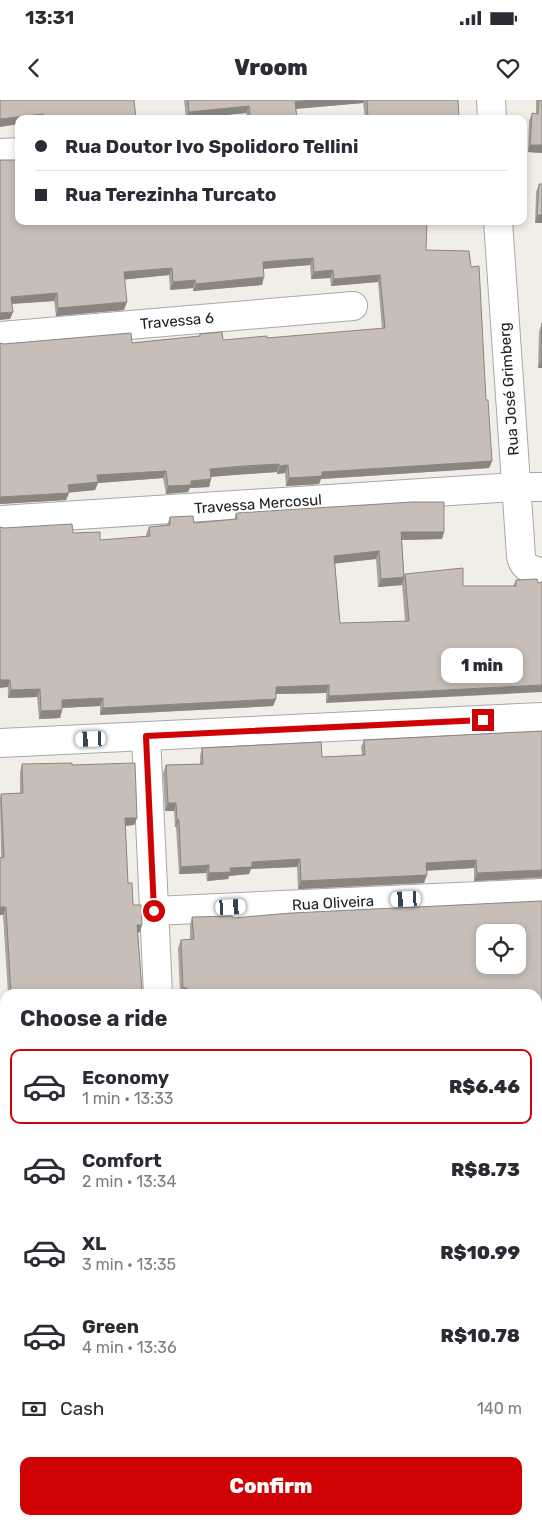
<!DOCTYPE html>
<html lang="en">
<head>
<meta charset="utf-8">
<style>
	:root { --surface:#fff; --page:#f2f2f3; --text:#2b2b33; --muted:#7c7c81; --line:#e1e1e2; --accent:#cf0306 }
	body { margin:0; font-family:Rubik,sans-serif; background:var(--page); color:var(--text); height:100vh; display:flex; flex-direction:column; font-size:19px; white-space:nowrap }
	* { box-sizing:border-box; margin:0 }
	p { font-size:16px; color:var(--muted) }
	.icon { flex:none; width:28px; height:28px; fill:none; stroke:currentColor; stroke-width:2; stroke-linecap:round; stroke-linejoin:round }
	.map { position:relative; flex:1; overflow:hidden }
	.details { position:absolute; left:0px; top:889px; width:542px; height:536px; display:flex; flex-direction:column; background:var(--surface); border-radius:15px 15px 0 0; box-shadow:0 2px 8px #0003 }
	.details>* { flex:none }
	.guide { position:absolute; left:15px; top:15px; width:512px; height:110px; border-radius:10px; box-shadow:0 2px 8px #0003; display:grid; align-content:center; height:110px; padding:0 20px; background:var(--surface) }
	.controls { position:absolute; left:476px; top:824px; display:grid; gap:10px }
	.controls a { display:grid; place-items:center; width:50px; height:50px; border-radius:10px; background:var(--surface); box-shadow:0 2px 8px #0003; font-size:25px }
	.end { position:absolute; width:22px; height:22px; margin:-11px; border:6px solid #cf0306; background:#fff; box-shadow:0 0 0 2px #fff }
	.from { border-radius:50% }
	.bubble { position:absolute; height:35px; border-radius:10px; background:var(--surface); box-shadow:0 2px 8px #0003; font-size:16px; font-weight:800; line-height:35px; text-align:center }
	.car { position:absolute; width:15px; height:30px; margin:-15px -8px; border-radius:6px; box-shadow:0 0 4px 1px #0007; background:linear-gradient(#fff 24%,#345 0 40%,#fff 0 76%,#345 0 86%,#fff 0) }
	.guide b { display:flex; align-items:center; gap:18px; height:48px; font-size:19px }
	.guide b+b { border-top:1px solid var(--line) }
	.guide i { width:12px; height:12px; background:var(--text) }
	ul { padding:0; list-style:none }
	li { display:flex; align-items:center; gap:15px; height:75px; margin:0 10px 8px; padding:0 10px; border:2px solid transparent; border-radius:10px }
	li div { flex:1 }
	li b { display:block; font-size:19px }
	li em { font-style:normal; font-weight:800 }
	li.active { border-color:var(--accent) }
	li>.icon { width:45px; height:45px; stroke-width:1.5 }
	h2 { padding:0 20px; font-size:22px; line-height:60px }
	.pay { display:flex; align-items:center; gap:12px; height:55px; padding:0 20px; font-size:19px }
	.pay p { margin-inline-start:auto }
	.cta { display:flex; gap:10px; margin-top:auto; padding:10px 20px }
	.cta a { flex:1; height:58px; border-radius:10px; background:var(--accent); color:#fff; font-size:20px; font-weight:800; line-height:58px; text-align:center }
	.status { display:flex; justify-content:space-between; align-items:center; height:35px; padding:0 25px; background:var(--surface); direction:ltr }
	.status svg { height:14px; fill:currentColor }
	header { display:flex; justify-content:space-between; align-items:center; height:65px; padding:0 20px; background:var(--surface); font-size:22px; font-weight:800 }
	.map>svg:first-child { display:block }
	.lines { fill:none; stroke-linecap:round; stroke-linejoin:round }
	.minor-casing { stroke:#a8a8a8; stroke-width:30 }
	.major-casing { stroke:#9c6703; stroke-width:30 }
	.minor { stroke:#fff; stroke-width:28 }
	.major { stroke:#fad4a4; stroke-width:28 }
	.wall { fill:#aaa39d; fill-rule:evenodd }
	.shaded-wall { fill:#8b8580 }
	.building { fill:#c6beb7; stroke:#8b8580; fill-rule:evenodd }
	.route { stroke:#cf0306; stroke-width:6 }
	.labels { text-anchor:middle; stroke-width:4; stroke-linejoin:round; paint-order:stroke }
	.street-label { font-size:15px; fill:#212121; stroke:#fff }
</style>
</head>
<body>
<div class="status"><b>13:31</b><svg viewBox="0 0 49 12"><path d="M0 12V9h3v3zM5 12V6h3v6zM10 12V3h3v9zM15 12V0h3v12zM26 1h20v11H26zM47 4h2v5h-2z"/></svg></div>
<header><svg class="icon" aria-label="back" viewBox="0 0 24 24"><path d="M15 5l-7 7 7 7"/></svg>Vroom<svg class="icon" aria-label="heart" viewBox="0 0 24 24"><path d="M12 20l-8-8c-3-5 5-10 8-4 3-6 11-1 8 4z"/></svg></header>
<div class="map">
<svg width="542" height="1424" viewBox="0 0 542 1424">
	<rect width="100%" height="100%" fill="#f1eee8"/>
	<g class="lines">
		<defs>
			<path id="minor" d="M491,0L492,19
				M0,53L19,52
				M498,121L521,456C523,468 531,470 542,472
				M0,236L353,206
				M0,420L515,387H542
				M146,636L158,894
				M0,643L542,617
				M154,811L542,793
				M538,977H542
				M0,997H5"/>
			<path id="major" d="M0,1305L5,1324
				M0,1396L5,1387
				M538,1417H542"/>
		</defs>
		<use href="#minor" class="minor-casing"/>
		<use href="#major" class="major-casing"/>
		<use href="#minor" class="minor"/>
		<use href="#major" class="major"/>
	</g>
	<path class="wall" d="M184,0H458L459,19H365L363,3L296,9L297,19H247L246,13L186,19Z
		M536,0H542V53L528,52L529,21L532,13L536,14Z
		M0,60L426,150L471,167L486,300L492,361L489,368L321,379L319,384L286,386L285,373L277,374V372L240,374L211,377V379L209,387L190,388L188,392L166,394L163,378L98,383L95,390L69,392L66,400L0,404V243L4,244L132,243L199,236L200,234L223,240L267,238L382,229L378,182L331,186L330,178L311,179L310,165L264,169L262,185L193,191V188L170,190L169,175L125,179L124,210L56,216L54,201L12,204L13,212L10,219Z
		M539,84H542V123H535L536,92Z
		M542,223V268H538L539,231Z
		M236,413L444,432L442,439L402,440L404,475L463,486H513L516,480L537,479L326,603V593L276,594V599L273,606L100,615V606L62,608V610L60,618L39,619L37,597L8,598L4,428L73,433L100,440L146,437V434L149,427L167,425L170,417L194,423L234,420ZM376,459L378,487L402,485V484L405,521L340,523L335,463Z
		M542,631V778L474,781V768L427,770L424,783L298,789L297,767L251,769L249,774L229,776L228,779L207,781L206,773L179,774L176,727H175L174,711H165L163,673L166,665L200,664V656L202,648L322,657L362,655L361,647L364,640Z
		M22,664L72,665L137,718L134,725L125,726L128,783L140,832L138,833L142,890L146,894H8L3,815H0V758H1L0,698L1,694L20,693V672Z
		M542,801V930L538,931V894H180L178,848L181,840H190V825L192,817L233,818Z"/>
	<path class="shaded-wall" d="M313,0H364L363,3L293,9L295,2Z
		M249,6L246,13L186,19L189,12Z
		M43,14L42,19H19V24L0,27V19Z
		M530,45H542V53L528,52Z
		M537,115H542V123H535Z
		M313,158L310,165L260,169L263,162Z
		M172,168L169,175L121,180L124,172Z
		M333,170L330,178L311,179L314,172Z
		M380,175L378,182L331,186L334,179Z
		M264,177L262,185L193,191L196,184Z
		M195,180L193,188L170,190L173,182Z
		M57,193L54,201L8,204L11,197Z
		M127,202L124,210L56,216L58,208Z
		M13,212L10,219L0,220V213Z
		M541,260H542V268H538Z
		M492,361L489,368L321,379L319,384L286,386L289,378L322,372Z
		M279,364L277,372L208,377L210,369Z
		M288,365L285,373L277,374L280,366Z
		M166,371L163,378L98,383L95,390L66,393L68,385L97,375Z
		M211,379L209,387L190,388L188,392L166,394L168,386L191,381Z
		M69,393L66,400L0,404V397H2Z
		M401,432H444L442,439L398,440Z
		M379,451L376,459L331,464L334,456Z
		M404,477L402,485L378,487L381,479Z
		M0,580H10L8,587L0,588Z
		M329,585L326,593L273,594L276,587Z
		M542,585V592L326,603L329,596Z
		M40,589L37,597L8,598L11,590Z
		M103,598L100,606L59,608L62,600Z
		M276,599L273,606L100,615L103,608Z
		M62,610L60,618L39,619L41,611Z
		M168,703H176L174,711H165Z
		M125,718H137L134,725L122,726Z
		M177,719L179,720L176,727H175Z
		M300,759L297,767L251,769L249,774L229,776L228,779L207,781L209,773L230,768L252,762Z
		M476,760L474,768L423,771L426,763Z
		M209,765L206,773L179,774L181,767Z
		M542,770V777L474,781L477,773Z
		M427,775L424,783L298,789L301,781Z
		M0,807H6L3,815H0Z
		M137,825H142L140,832L134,833Z
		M183,888H187L185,894H181Z
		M538,923H542V930L538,931Z
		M538,1176H542V1186H538Z
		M538,1361H542V1371H538Z"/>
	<path class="building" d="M0,0H134L136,19H44L43,14L0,19Z
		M188,0H313L295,2L297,19H250L249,6L189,12Z
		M367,0H458L459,19H368Z
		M539,0H542V45H530L532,13L538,14Z
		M0,60H19V121H427L426,150L469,151L471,167L479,166L486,300H488L492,361L322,372V376L289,378L288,365L280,366L279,364L243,366L210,369L211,379L191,381V385L168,386L166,371L97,375L98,382L68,385L69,393L0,397V243L4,244L131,233L132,243L200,236V234L222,232L223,240L267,236V238L385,228L380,175L334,179L333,170L314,172L313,158L263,162L264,177L196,184L195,180L173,182L172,168L124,172L127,202L58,208L57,193L11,197L13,212L0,213Z
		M539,84H542V115H537Z
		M542,223V260H541Z
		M412,402H444V432H401L404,477L381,479L379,451L334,456L340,523L409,521L405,474L463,468V486H516V480L537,479L538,483L542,482V585L329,596V585L276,587V599L103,608V598L62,600V610L41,611L40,589L11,590L10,580H0V427L4,428L72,424L73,433L100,432V440L150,436L149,427L170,425V417L193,416L194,423L237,419L236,413Z
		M542,631V770L477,773L476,760L426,763L427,775L301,781L300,759L252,762V767L230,768L231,772L209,773V765L181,767L179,720L177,719L176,703H168L166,665L203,664L202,648L321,642L322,657L365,655L364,640Z
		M72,663V665L135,663L137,718H125L128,783H132L133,805H141L142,825H137L142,890H146V894H11L6,807H0V758L4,757L1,694L23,693L22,664Z
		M542,801V923H538V894H187V888H183L181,840L194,839L192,817L232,816L233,818L291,813ZM485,832H518V865H485Z
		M538,1112H542V1176H538Z
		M538,1236H542V1361H538Z"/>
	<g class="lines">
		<path class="route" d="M154,811L146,636L483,620"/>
	</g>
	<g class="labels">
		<g class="street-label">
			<text transform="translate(177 221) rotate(-5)" y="5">Travessa 6</text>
			<text transform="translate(509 289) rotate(-94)" y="5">Rua José Grimberg</text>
			<text transform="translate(258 404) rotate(-4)" y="5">Travessa Mercosul</text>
			<text transform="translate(333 803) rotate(-3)" y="5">Rua Oliveira</text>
		</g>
	</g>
</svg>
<div class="controls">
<a><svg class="icon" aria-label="locate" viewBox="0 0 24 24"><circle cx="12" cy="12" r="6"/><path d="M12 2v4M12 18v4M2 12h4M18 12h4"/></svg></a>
</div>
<i class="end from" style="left:154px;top:811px"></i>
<i class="end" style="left:483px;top:620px"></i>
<div class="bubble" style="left:441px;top:548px;width:82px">1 min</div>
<i class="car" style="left:91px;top:639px;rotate:268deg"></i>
<i class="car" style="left:406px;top:799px;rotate:267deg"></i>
<i class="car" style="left:231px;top:807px;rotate:87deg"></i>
<div class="guide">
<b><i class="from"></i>Rua Doutor Ivo Spolidoro Tellini</b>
<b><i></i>Rua Terezinha Turcato</b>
</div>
<section class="details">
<h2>Choose a ride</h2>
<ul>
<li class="active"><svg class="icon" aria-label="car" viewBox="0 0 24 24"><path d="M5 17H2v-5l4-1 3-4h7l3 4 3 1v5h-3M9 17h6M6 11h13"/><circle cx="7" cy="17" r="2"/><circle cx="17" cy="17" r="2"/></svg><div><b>Economy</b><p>1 min · 13:33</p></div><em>R$6.46</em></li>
<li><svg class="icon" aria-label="car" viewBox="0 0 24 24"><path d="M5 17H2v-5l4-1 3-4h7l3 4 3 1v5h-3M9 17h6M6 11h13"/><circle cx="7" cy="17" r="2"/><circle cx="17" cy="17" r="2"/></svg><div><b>Comfort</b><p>2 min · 13:34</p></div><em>R$8.73</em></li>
<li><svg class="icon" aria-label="car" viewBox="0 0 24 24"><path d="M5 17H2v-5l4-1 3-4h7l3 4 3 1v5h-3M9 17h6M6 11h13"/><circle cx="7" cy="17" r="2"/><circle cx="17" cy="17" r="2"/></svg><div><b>XL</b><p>3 min · 13:35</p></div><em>R$10.99</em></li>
<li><svg class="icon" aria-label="car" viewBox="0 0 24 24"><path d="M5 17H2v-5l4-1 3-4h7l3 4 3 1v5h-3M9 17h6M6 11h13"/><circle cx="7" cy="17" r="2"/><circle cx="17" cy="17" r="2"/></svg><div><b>Green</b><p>4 min · 13:36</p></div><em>R$10.78</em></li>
</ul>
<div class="pay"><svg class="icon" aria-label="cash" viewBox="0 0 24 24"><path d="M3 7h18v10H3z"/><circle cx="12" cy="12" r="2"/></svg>Cash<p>140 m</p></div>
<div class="cta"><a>Confirm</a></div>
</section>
</div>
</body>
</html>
